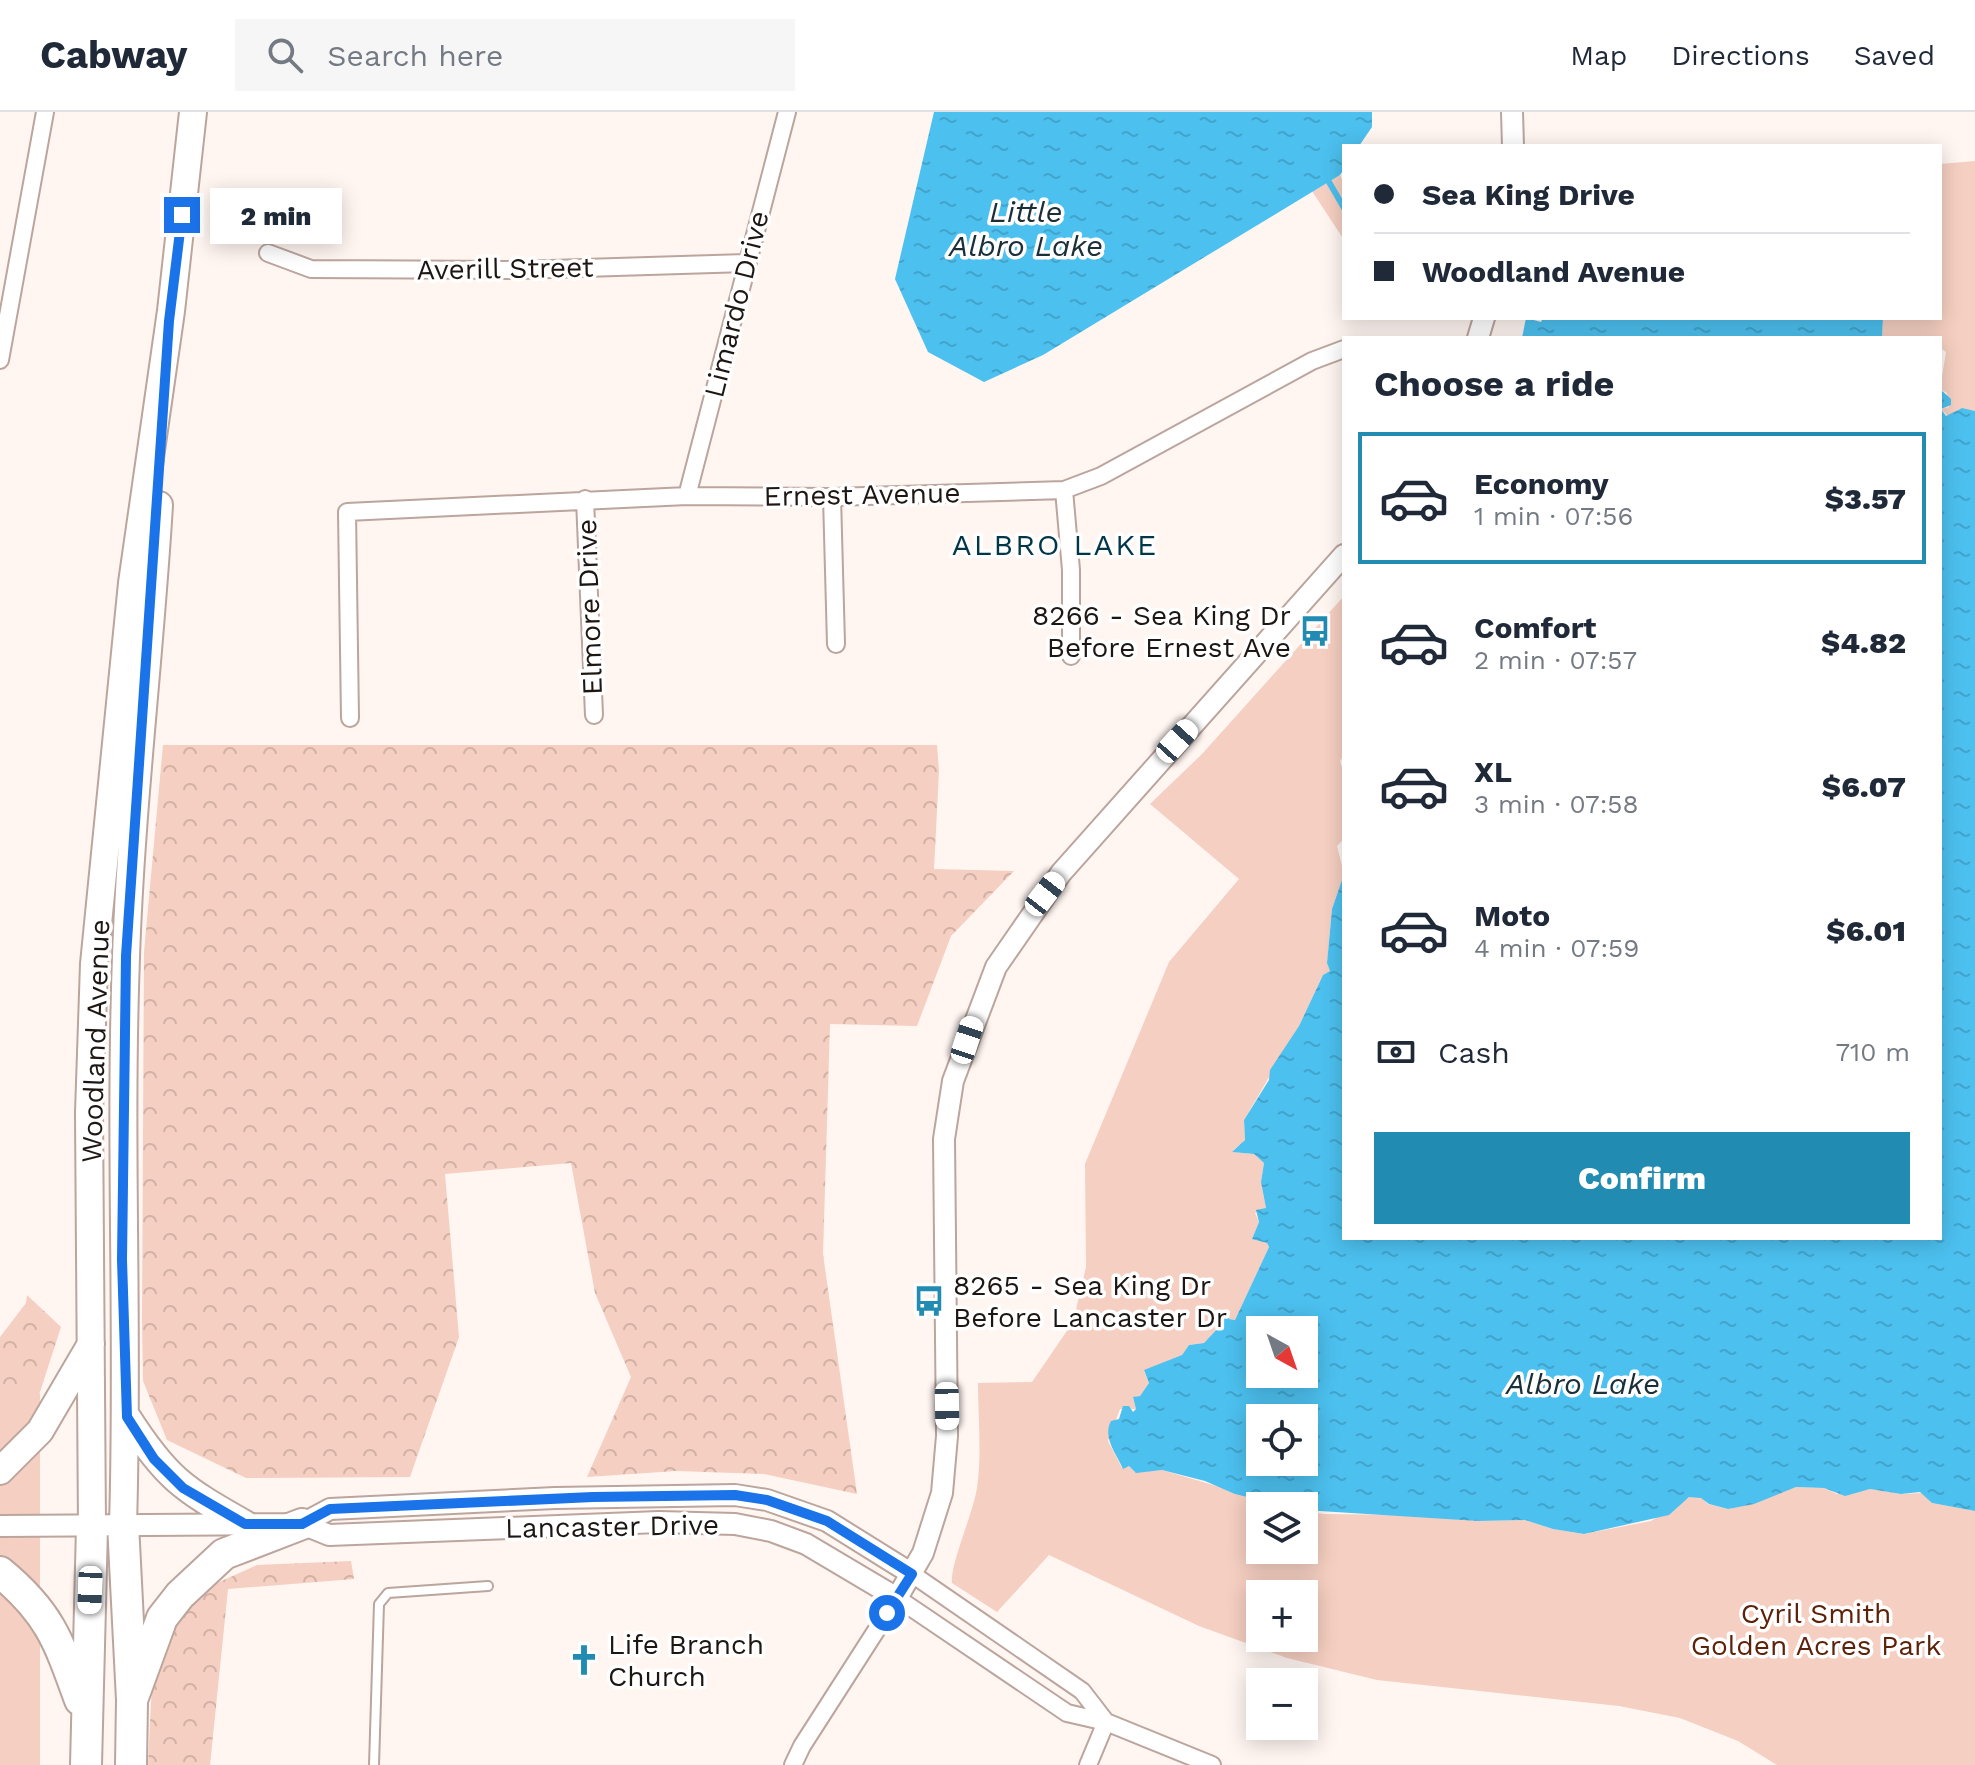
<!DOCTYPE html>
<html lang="en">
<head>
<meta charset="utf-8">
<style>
	:root { --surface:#fff; --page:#f6f6f7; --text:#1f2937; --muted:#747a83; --line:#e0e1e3; --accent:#218bb2 }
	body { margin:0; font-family:"Work Sans",sans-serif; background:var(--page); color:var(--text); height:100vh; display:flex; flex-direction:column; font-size:30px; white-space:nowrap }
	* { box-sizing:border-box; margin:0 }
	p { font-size:26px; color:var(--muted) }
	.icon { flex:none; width:44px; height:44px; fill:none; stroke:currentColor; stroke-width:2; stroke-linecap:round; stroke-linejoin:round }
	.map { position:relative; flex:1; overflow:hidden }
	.sheet { position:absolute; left:1342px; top:224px; width:600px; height:904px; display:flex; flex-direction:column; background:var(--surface); border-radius:0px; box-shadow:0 4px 20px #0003 }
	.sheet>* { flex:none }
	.hud { position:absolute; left:1342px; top:32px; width:600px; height:176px; border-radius:0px; box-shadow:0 4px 20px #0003; display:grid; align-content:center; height:176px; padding:0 32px; background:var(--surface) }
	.needle { width:52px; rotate:140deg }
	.fabs { position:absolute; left:1246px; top:1204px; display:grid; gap:16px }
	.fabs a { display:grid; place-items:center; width:72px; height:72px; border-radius:0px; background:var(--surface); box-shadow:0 4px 20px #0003; font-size:40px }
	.end { position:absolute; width:36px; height:36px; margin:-18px; border:10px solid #1a73e8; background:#fff; box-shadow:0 0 0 4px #fff }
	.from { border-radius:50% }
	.bubble { position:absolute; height:56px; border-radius:0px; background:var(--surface); box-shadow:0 4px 20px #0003; font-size:26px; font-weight:800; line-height:56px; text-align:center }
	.car { position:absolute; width:24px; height:48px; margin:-24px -12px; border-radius:10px; box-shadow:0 0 6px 2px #0007; background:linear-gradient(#fff 24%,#345 0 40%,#fff 0 76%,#345 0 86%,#fff 0) }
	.hud b { display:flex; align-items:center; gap:28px; height:76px; font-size:30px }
	.hud b+b { border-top:2px solid var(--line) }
	.hud i { width:20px; height:20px; background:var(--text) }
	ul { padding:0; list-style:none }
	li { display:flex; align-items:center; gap:24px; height:132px; margin:0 16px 12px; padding:0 16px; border:4px solid transparent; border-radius:0px }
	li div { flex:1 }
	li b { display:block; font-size:30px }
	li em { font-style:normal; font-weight:800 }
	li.selected { border-color:var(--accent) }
	li>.icon { width:72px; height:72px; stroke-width:1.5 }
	h2 { padding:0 32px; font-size:36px; line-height:96px }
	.pay { display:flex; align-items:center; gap:20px; height:88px; padding:0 32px; font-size:30px }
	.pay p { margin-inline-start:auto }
	.cta { display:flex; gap:16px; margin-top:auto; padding:16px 32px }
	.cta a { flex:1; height:92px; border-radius:0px; background:var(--accent); color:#fff; font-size:32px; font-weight:800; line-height:92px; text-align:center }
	header { display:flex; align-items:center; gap:48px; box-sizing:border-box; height:112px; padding:0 40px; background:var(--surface); border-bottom:2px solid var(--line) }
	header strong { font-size:38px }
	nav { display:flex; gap:44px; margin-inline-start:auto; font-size:28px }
	.search { width:560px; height:72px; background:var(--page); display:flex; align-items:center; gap:20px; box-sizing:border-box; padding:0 28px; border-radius:0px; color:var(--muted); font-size:30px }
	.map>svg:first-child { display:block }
	.forest { fill:url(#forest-crowns) }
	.park { fill:#f5cfc1; fill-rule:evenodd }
	.water { fill:url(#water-ripples); fill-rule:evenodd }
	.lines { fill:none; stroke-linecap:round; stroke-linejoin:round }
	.stream { stroke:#4cc0ef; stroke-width:6 }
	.service-casing { stroke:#bba59d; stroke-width:12 }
	.minor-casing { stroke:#bba59d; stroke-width:20 }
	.tertiary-casing { stroke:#bba59d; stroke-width:24 }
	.primary-casing { stroke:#bba59d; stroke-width:30 }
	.motorway-casing { stroke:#bba59d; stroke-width:34 }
	.service { stroke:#fff; stroke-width:8 }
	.minor { stroke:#fff; stroke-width:16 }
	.tertiary { stroke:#fff; stroke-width:20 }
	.primary { stroke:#fff; stroke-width:26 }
	.motorway { stroke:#fff; stroke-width:30 }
	.route { stroke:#1a73e8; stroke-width:10 }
	.labels { text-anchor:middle; stroke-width:7; stroke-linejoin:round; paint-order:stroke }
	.street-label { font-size:28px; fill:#1e1613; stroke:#fff }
	.poi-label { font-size:28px; fill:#1e1613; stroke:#fff; text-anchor:start }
	.park-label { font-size:28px; fill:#5d230a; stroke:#fff }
	.water-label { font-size:30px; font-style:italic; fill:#1b2f38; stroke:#fff }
	.neighbourhood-label { font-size:30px; letter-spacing:2px; fill:#023649; stroke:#fff }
</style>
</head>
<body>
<header>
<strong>Cabway</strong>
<div class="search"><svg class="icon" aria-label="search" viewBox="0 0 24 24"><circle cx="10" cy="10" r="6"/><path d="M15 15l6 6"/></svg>Search here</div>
<nav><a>Map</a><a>Directions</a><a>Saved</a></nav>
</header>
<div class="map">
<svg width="1975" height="1653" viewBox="0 0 1975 1653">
	<defs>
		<pattern id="forest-crowns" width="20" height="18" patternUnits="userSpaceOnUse" patternTransform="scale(2)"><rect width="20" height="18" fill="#f5cfc1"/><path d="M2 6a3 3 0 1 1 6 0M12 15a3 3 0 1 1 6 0" fill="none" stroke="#d2b1a5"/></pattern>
		<pattern id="water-ripples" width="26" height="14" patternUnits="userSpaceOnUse" patternTransform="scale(2)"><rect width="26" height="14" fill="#4cc0ef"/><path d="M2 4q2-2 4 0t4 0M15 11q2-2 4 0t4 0" fill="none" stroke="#42a4cc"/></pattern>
	</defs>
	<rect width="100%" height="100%" fill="#fff5f1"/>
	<path class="forest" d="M163,633H937L939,659L934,757L1014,759L951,824L917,914L830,912L823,1142L857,1382L764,1362L676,1359L587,1365L631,1265L595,1181L571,1051L445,1062L459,1225L410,1365L246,1366L167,1328L143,1269L142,1210L144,840Z
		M27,1183L61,1215L39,1283L0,1314V1225L26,1191Z
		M351,1449L354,1467L228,1477L210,1653H148L152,1570L186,1485L257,1453Z"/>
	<path class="park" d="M1975,49V299L1959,297L1949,305L1941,297L1949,295L1947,281L1940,277L1946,240L1940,236V226H1882L1883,206H1940V52Z
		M1340,63L1344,72V128L1312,79Z
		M1344,484V643L1340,649L1344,663V727L1337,734L1344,762L1332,797L1327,851L1330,859L1323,863L1299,914L1244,1008L1245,1028L1232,1040L1254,1042L1264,1051L1261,1070L1266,1096L1255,1101L1259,1110L1252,1127L1267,1131L1269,1135L1235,1208L1222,1206L1219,1215L1204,1231L1189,1233L1182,1243L1144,1259L1149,1271L1140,1284L1133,1285L1136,1297H1120L1108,1329L1122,1356L1129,1354L1135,1360L1162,1358L1285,1394H1260V1438H1304V1398L1323,1402L1408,1403L1478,1409L1525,1408L1553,1417L1584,1422L1651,1409L1689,1385H1701L1708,1392L1728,1397L1796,1375L1824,1376L1837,1382L1870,1377L1901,1382L1923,1381L1932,1391L1975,1399V1653H1777L1738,1629L1680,1606L1619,1594L1377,1568L1287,1546L1199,1514L1049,1443L997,1500L952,1471C950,1452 973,1402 977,1376C982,1342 978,1305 978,1271L1032,1270L1073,1210L1086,1155L1085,1052L1169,850L1239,767L1150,692L1202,642ZM1260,1482H1304V1526H1260Z
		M0,1282H40V1653H0Z"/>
	<path class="water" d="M934,0H1372V15L1359,34H1344V57L1340,63L1043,243L984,270L928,240L895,167Z
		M1526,206L1541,210L1543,206H1883L1882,226H1522Z
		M1940,277L1951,287V293L1941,297L1946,304L1962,296L1975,299V1399L1932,1391L1920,1380L1901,1382L1870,1377L1845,1384L1824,1376L1796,1375L1754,1392L1728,1397L1709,1392L1701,1386L1689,1385L1669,1403L1584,1422L1553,1417L1525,1408L1478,1409L1304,1398V1394H1285L1235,1382L1205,1369L1162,1358L1136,1361L1129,1354L1123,1357C1117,1342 1102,1326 1111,1309L1119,1307L1123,1294H1129L1133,1300L1136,1297L1133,1285L1140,1284L1149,1271L1144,1258L1182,1243L1189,1233L1204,1231L1219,1215L1225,1200L1229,1207L1235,1208L1269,1135L1267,1131L1252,1127L1259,1110L1256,1098L1266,1096L1261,1070L1264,1051L1254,1042L1232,1040L1245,1028L1244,1008L1269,968L1270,958L1299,914L1323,863L1330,859L1327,851L1332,797L1344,762V1126H1940ZM1304,1218V1262H1260V1218ZM1304,1306V1350H1260V1306Z"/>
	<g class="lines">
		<path class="stream" d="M1329,70L1344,96"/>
		<defs>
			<path id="service" d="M374,1653L379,1492L388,1481L488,1474"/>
			<path id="minor" d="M268,141L311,157L519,158L746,151
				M0,248L45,0
				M1064,378L1071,458V544
				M687,384L787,0
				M832,385L836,532
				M585,387L594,603
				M350,606L347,400L687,384L832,385L1064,378L1101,364L1312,249L1344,237
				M912,1462L1082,1579L1106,1610
				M793,1653L802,1634L897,1486L1067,1601L1106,1610L1212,1653
				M1088,1653L1106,1610"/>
			<path id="tertiary" d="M1512,0L1513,34
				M1478,226L1484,206
				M302,1412L330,1397L555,1386L735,1383L767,1388L827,1409L912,1462
				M0,1414L302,1412L329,1423L659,1410L735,1412L771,1419L806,1432L897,1486L923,1441L942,1381L947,1324L944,1027L953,969L996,855L1061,761L1344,443"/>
			<path id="primary" d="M127,1305C166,1366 183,1377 245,1412
				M0,1359L40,1319L91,1232
				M123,1412C129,1223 119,1034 126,845C131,694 150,544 159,393
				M92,1415L89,1001L94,852L132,471L171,199L193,0"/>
			<path id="motorway" d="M123,1412L132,1588L131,1653
				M0,1460C50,1501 59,1530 80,1588
				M132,1588L162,1506L180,1483L224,1442L302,1412
				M86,1653L92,1415"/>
		</defs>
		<use href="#service" class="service-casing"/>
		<use href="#minor" class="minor-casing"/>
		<use href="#tertiary" class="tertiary-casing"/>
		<use href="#primary" class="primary-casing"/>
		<use href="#motorway" class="motorway-casing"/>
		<use href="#service" class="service"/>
		<use href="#minor" class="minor"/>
		<use href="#tertiary" class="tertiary"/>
		<use href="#primary" class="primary"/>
		<use href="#motorway" class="motorway"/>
	</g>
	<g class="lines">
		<path class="route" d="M182,103L169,209L126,844L122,1148L127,1305L154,1347L183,1376L245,1412H302L330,1397L593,1385L735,1383L767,1388L827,1409L912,1462L887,1501"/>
	</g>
	<defs>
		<symbol id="bus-bare" viewBox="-9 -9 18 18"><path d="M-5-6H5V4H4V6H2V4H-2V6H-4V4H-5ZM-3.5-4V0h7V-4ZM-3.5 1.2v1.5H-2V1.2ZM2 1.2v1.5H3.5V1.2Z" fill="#218bb2" stroke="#fff" stroke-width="2.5" paint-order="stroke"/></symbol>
		<symbol id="church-bare" viewBox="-9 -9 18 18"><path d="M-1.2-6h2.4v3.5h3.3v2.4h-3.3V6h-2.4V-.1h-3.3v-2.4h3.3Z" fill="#218bb2" stroke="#fff" stroke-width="2.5" paint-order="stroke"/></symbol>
	</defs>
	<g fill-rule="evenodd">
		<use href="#bus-bare" x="1293" y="497" width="44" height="44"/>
		<use href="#bus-bare" x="907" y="1167" width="44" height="44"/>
		<use href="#church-bare" x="562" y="1526" width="44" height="44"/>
	</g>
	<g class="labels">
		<g class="street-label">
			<text transform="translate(505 156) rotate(-1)" y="10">Averill Street</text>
			<text transform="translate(736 192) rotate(-76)" y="10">Limardo Drive</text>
			<text transform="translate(862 382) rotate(-1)" y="10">Ernest Avenue</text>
			<text transform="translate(589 495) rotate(-92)" y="10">Elmore Drive</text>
			<text transform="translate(95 929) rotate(-88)" y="10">Woodland Avenue</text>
			<text transform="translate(612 1414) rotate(-1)" y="10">Lancaster Drive</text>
		</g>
		<g class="poi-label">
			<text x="1291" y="513" text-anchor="end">8266 - Sea King Dr<tspan x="1291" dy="32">Before Ernest Ave</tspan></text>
			<text x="953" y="1183">8265 - Sea King Dr<tspan x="953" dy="32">Before Lancaster Dr</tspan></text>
			<text x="608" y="1542">Life Branch<tspan x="608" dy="32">Church</tspan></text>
		</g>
		<g class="park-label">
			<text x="1816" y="1511">Cyril Smith<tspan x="1816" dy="32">Golden Acres Park</tspan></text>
		</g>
		<g class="water-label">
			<text x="1026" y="110">Little<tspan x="1026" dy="34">Albro Lake</tspan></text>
			<text x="1583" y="1282">Albro Lake</text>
		</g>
		<g class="neighbourhood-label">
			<text x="1055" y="443">ALBRO LAKE</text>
		</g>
	</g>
</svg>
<div class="fabs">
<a><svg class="needle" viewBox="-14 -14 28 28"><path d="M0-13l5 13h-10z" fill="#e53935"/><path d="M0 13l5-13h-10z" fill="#747a83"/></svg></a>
<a><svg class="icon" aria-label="locate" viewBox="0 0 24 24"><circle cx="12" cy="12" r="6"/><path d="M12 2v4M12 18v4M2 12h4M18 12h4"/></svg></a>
<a><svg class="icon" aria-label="layers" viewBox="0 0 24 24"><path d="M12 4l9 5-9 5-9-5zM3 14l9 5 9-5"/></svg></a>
<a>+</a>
<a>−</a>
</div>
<i class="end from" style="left:887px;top:1501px"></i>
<i class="end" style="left:182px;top:103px"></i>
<div class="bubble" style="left:210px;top:76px;width:132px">2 min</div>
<i class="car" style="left:1177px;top:629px;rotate:42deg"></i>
<i class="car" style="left:1045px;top:782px;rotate:38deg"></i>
<i class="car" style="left:967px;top:928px;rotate:18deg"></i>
<i class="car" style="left:947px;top:1294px;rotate:179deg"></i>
<i class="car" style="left:90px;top:1478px;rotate:182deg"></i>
<div class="hud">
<b><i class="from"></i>Sea King Drive</b>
<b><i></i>Woodland Avenue</b>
</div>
<section class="sheet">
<h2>Choose a ride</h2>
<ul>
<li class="selected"><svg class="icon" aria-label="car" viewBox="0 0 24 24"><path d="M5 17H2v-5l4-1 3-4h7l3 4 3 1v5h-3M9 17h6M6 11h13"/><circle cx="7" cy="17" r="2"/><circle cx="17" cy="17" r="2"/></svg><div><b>Economy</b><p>1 min · 07:56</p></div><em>$3.57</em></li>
<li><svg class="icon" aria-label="car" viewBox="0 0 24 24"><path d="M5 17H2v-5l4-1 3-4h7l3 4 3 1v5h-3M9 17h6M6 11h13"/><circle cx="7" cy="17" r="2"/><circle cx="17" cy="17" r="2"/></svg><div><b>Comfort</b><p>2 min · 07:57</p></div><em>$4.82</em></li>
<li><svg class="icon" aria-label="car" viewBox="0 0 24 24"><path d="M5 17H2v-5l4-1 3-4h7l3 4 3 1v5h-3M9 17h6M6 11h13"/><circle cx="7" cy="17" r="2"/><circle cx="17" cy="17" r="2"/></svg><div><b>XL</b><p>3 min · 07:58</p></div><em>$6.07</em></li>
<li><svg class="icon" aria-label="car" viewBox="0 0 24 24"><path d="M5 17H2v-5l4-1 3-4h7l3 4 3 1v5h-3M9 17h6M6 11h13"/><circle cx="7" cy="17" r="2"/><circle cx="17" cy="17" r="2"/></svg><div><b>Moto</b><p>4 min · 07:59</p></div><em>$6.01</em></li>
</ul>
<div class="pay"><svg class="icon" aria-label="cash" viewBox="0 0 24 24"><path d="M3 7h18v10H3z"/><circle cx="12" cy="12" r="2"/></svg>Cash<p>710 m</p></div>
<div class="cta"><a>Confirm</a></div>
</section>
</div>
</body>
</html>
